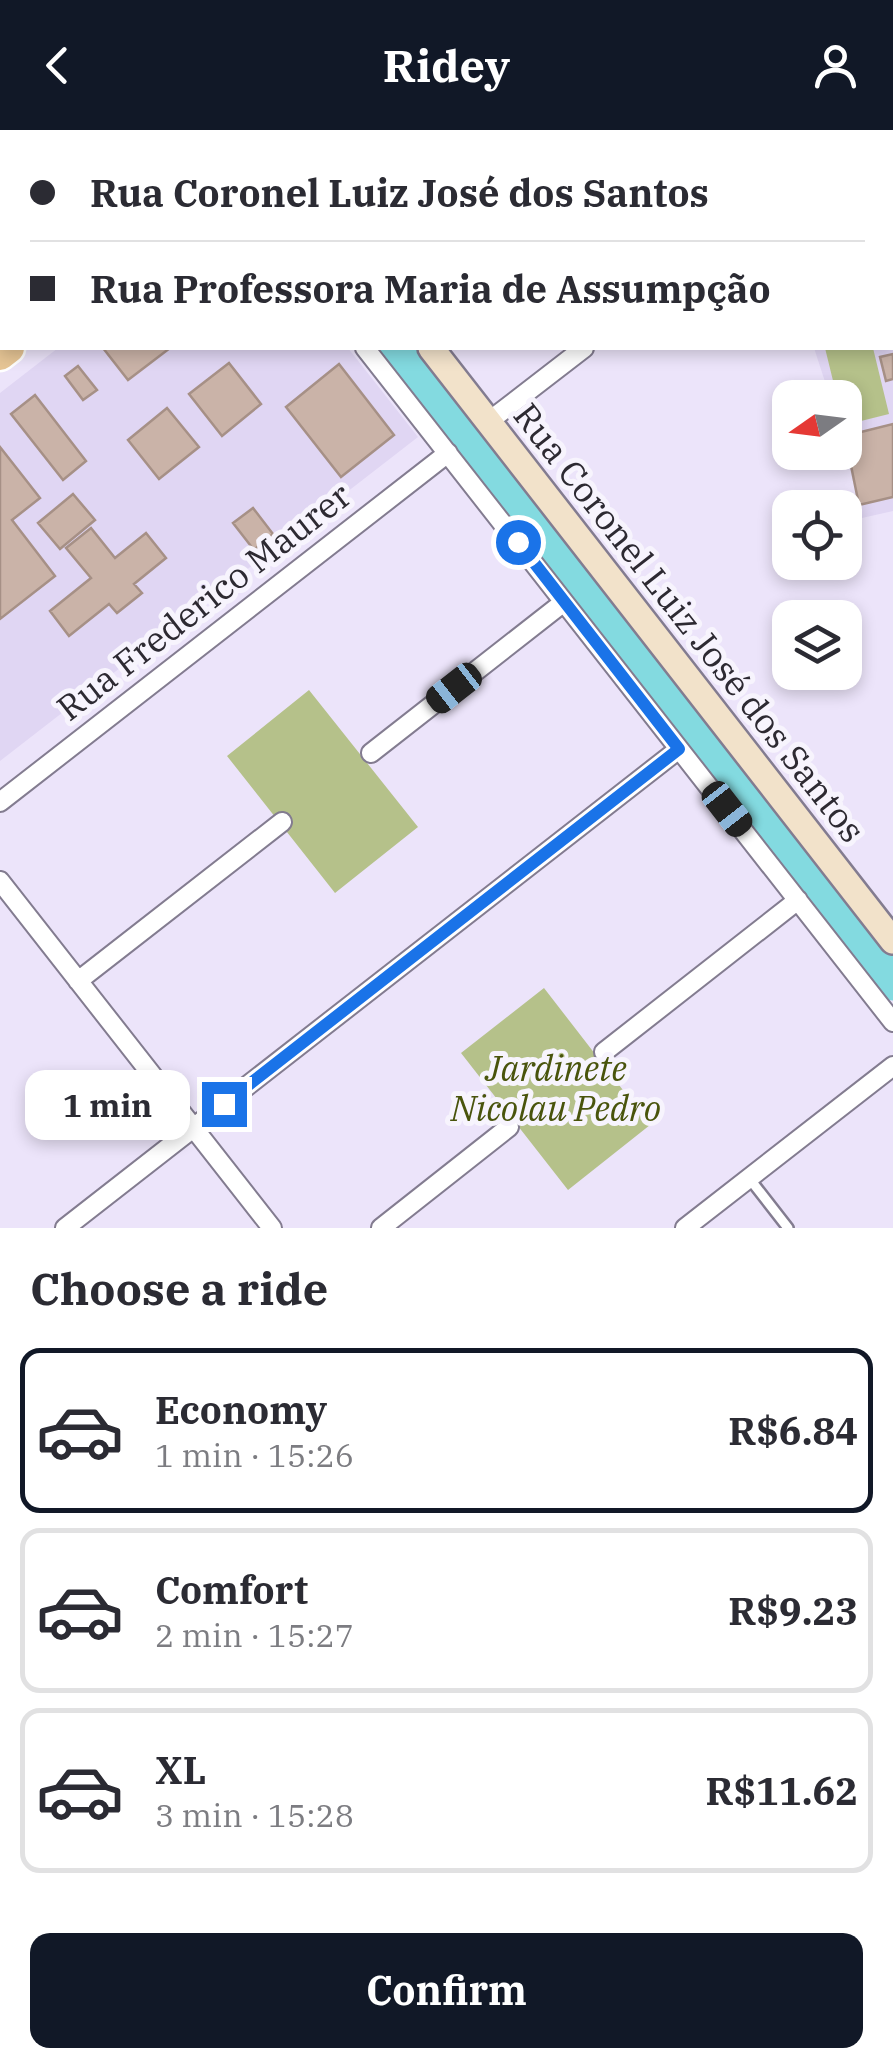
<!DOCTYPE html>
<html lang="en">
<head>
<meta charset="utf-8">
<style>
	:root { --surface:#fff; --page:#f7f7f7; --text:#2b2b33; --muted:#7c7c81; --line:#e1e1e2; --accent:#111827 }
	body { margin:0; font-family:"IBM Plex Serif",serif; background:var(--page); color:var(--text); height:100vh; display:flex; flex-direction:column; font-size:38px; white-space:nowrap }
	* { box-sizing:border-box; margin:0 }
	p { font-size:32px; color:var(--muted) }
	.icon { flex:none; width:55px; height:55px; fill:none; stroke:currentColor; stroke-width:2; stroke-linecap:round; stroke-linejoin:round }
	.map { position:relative; height:1098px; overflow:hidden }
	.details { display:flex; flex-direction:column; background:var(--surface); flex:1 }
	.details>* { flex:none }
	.top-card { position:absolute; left:0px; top:0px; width:895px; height:220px; box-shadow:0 5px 15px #0003; display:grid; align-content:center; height:220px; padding:0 30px; background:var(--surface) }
	.needle { width:65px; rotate:256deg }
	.fabs { position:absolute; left:772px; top:250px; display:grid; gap:20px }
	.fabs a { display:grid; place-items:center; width:90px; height:90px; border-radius:20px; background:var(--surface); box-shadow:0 5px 15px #0003; font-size:50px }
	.end { position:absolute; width:45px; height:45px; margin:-22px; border:12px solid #1a73e8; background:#fff; box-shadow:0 0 0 5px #fff }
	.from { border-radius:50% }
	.bubble { position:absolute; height:70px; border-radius:20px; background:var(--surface); box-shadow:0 5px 15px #0003; font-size:32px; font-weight:800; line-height:70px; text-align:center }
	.car { position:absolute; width:30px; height:60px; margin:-30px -15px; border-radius:12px; box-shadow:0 0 8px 2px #0007; background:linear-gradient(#222 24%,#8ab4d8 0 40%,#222 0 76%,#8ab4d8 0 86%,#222 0) }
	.top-card b { display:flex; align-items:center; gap:35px; height:95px; font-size:38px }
	.top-card b+b { border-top:2px solid var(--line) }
	.top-card i { width:25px; height:25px; background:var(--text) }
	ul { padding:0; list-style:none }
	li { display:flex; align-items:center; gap:30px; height:165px; margin:0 20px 15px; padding:0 10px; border:5px solid var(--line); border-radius:20px }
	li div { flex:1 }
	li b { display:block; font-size:38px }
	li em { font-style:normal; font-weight:800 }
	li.on { border-color:var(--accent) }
	li>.icon { width:90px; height:90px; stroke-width:1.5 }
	h2 { padding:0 30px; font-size:45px; line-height:120px }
	.button { display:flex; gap:20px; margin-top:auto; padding:20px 30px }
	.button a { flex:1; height:115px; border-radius:20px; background:var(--accent); color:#fff; font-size:40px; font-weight:800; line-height:115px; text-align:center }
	header { display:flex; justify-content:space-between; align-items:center; height:130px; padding:0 30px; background:var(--accent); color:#fff; font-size:45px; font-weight:800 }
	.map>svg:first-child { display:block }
	.built { fill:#e0d6f3 }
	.green { fill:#b5c18a }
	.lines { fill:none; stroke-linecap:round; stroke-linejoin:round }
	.river { stroke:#83dae0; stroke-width:35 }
	.building { fill:#cab3a8; stroke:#a69086; stroke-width:2.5 }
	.service-casing { stroke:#837c90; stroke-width:14 }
	.minor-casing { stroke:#837c90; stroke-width:22 }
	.secondary-casing { stroke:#837c90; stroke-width:30 }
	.primary-casing { stroke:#fff; stroke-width:35 }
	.service { stroke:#fff; stroke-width:9 }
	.minor { stroke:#fff; stroke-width:18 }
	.secondary { stroke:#f2e2ca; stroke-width:25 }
	.primary { stroke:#e6c595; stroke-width:30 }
	.route { stroke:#1a73e8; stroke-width:12 }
	.labels { text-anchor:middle; stroke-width:10; stroke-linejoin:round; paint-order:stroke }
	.street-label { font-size:35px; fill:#2d2a32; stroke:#f7f4fd }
	.park-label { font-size:35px; font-style:italic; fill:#49540c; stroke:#f7f4fd }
</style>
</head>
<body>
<header><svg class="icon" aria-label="back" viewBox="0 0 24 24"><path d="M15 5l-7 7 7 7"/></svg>Ridey<svg class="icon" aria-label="person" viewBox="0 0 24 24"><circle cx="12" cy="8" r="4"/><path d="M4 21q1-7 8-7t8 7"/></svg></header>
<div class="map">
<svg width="893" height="1098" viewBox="0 0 893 1098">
	<rect width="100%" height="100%" fill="#ece4fa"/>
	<path class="built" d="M893,6V381L862,388L845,319V268L830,267L814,218H892Z
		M58,218H348L418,307L0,631V263Z"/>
	<path class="green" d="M825,218H873L889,284L845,295V268L837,267Z
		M309,560L418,697L335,763L227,626Z
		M544,858L650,995L568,1060L461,923Z"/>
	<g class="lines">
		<path class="river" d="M398,218L893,853"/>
	</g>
	<path class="building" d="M0,3L2,6L0,70Z
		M103,218H170L128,250Z
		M893,224V249L886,251L880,227Z
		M229,233L261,274L222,306L189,264Z
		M339,234L394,305L341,347L286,277Z
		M78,236L97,260L83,270L65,246Z
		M35,265L86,331L63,350L11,284Z
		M167,278L199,317L159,349L128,310Z
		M893,294V367L859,375L845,306Z
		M0,317L40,368L12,390L55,446L0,489Z
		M73,364L95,390L60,419L38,393Z
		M253,378L273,404L254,420L233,393Z
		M91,398L115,428L146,403L166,428L134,454L142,463L117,483L109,474L69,506L50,481L91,448L66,418Z"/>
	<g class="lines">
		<defs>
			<path id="service" d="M749,1048L788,1098"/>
			<path id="minor" d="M195,0L197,2
				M859,2L863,0
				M365,218L893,892
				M488,292L584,218
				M371,623L564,472
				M0,672L448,323
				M0,751L272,1098
				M78,851L282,692
				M604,922L798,770
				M65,1098L679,619
				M381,1098L509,997
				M685,1098L893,936"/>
			<path id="secondary" d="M261,0L263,2
				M431,218L893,811"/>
			<path id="primary" d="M284,2L288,0
				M0,225L9,218"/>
		</defs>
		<use href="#service" class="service-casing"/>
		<use href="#minor" class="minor-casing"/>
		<use href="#secondary" class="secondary-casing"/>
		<use href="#primary" class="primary-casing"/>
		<use href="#service" class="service"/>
		<use href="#minor" class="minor"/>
		<use href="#secondary" class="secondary"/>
		<use href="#primary" class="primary"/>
	</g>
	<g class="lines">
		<path class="route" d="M224,974L679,619L518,412"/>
	</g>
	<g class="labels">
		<g class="street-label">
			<text transform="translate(204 472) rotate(-38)" y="12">Rua Frederico Maurer</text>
			<text transform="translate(689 493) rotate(52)" y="12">Rua Coronel Luiz José dos Santos</text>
		</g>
		<g class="park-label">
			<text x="556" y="951">Jardinete<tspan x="556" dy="40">Nicolau Pedro</tspan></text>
		</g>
	</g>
</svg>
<div class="fabs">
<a><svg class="needle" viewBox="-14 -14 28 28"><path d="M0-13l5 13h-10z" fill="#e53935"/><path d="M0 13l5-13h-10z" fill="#7c7c81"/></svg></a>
<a><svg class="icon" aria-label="locate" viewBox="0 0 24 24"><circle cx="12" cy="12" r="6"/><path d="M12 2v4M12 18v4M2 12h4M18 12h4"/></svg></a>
<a><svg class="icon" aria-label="layers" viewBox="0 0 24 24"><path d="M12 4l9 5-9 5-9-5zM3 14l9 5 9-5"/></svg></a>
</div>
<i class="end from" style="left:518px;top:412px"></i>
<i class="end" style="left:224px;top:974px"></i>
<div class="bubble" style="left:25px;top:940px;width:165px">1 min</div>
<i class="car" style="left:454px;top:558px;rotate:232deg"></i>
<i class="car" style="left:727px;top:679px;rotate:142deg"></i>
<div class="top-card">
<b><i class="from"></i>Rua Coronel Luiz José dos Santos</b>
<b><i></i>Rua Professora Maria de Assumpção</b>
</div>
</div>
<section class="details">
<h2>Choose a ride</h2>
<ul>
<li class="on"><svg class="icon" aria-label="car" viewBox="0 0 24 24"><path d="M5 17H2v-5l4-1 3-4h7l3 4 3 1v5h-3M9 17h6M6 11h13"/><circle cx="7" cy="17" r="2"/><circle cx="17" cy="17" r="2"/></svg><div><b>Economy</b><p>1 min · 15:26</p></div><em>R$6.84</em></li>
<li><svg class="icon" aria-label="car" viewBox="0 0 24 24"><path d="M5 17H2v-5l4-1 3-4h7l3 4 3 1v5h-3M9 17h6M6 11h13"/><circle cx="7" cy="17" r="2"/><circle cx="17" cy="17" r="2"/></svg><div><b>Comfort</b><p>2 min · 15:27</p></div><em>R$9.23</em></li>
<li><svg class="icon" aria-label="car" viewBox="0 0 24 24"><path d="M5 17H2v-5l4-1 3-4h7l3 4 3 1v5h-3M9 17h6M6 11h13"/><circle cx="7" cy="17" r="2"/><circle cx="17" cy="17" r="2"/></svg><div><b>XL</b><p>3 min · 15:28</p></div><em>R$11.62</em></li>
</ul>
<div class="button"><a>Confirm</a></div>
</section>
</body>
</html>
